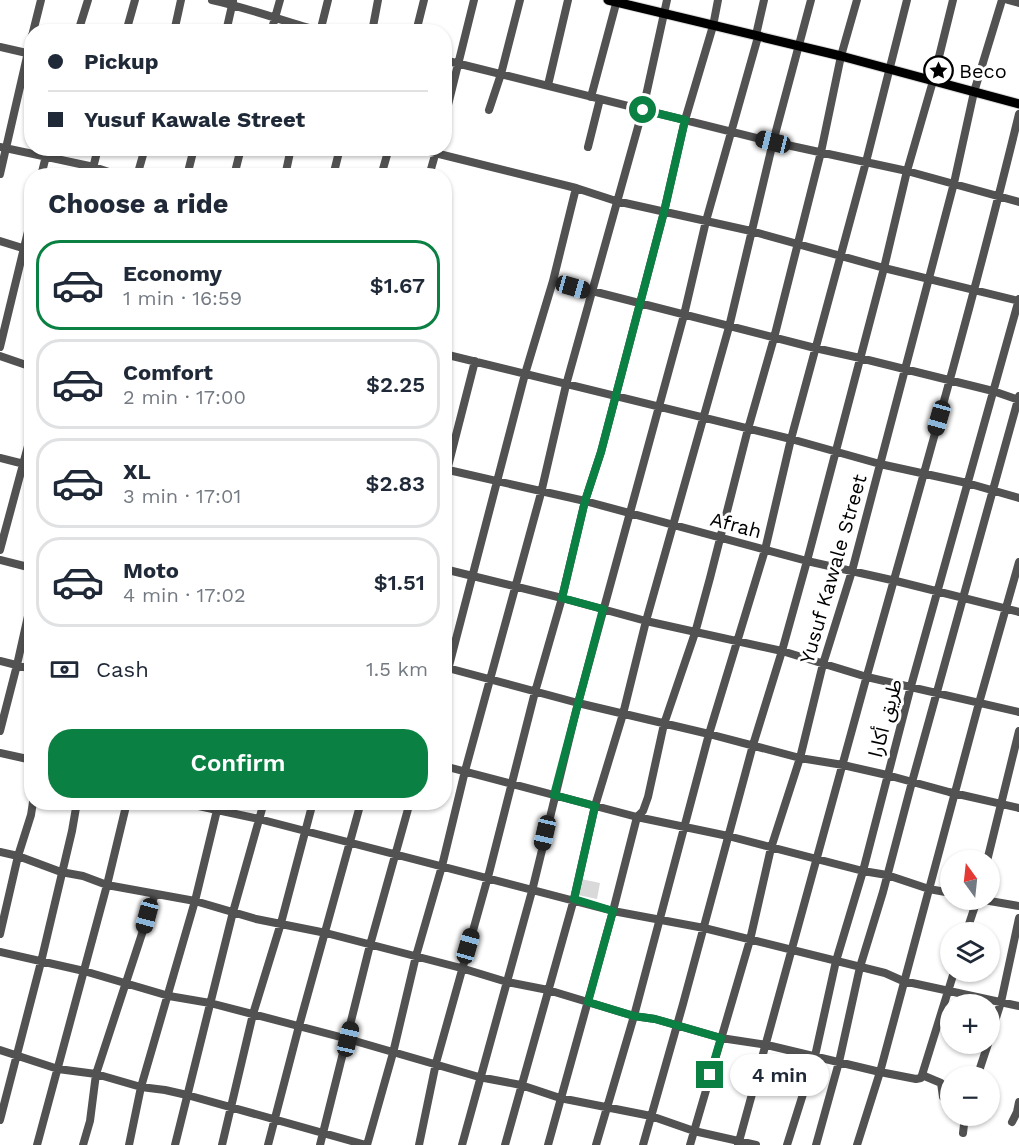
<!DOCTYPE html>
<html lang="en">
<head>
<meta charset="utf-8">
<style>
	:root { --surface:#fff; --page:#f6f6f7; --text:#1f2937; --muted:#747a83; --line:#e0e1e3; --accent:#0b8043 }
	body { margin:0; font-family:"Work Sans","Noto Sans Arabic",sans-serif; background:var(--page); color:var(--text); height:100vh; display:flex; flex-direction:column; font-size:22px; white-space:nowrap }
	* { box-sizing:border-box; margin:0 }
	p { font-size:20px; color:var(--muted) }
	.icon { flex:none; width:33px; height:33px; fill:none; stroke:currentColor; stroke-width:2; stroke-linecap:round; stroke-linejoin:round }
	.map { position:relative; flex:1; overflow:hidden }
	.drawer { position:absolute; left:24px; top:168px; width:428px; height:642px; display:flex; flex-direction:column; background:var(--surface); border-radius:24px; box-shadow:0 2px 4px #0004 }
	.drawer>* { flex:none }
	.guide { position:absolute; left:24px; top:24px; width:428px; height:132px; border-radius:24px; box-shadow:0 2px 4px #0004; display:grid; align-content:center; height:132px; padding:0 24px; background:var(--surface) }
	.needle { width:39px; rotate:345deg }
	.fabs { position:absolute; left:940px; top:850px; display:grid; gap:12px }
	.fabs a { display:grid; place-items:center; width:60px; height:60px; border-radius:50%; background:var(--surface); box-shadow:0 2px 4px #0004; font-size:30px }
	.end { position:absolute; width:27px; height:27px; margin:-14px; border:8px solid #0b8043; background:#fff; box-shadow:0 0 0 3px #fff }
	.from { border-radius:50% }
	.bubble { position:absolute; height:42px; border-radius:21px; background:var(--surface); box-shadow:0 2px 4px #0004; font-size:20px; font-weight:600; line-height:42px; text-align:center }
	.car { position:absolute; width:18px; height:36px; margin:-18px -9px; border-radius:8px; box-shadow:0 0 4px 2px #0007; background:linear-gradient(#222 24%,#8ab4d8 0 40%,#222 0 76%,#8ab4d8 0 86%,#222 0) }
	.guide b { display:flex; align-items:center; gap:21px; height:57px; font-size:22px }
	.guide b+b { border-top:2px solid var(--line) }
	.guide i { width:15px; height:15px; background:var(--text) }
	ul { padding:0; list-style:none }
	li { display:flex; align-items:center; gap:18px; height:90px; margin:0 12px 9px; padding:0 12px; border:3px solid var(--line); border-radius:24px }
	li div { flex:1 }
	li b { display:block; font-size:22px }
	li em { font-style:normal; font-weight:600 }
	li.on { border-color:var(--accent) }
	li>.icon { width:54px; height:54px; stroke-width:1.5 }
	h2 { padding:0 24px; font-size:27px; line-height:72px }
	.pay { display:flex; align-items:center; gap:15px; height:66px; padding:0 24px; font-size:22px }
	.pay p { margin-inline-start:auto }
	.cta { display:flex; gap:12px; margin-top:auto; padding:12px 24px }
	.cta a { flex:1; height:69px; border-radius:24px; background:var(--accent); color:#fff; font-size:24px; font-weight:600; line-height:69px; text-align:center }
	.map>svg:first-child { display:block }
	.park { fill:#d9d9d9 }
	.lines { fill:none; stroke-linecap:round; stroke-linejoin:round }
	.major-casing { stroke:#dbdbdb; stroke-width:11 }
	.minor { stroke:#525252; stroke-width:8 }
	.major { stroke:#000; stroke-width:9 }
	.route { stroke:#0b8043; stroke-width:8 }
	.labels { text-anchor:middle; stroke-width:6; stroke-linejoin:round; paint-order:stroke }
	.poi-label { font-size:20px; fill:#000; stroke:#fff; text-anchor:start }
	.street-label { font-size:20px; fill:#000; stroke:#fff }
</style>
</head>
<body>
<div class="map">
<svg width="1019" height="1145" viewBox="0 0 1019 1145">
	<rect width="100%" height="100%" fill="#fff"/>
	<path class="park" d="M581,879L600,883L597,899L578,895Z"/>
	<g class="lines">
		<defs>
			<path id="major" d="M608,0L841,56L1019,104"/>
		</defs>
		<use href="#major" class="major-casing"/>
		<path class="minor" d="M212,0C249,8 285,22 323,32
			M1008,0L1019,3
			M33,32L41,0
			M78,32L88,0
			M126,32L135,0
			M174,32L181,0
			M226,32L233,1
			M271,32L280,0
			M320,32L328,0
			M372,32L378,0
			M416,32L424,0
			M0,47L31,54
			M444,60L773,142L907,171L1019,202
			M548,85L568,0
			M591,97L617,0
			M489,110L501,74L520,0
			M444,121L474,0
			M0,147L94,167L121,176
			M588,147L600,99
			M415,148L576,188L616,201L751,231L884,268L1019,301
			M0,174L32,35
			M41,176L48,148
			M91,176L98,148
			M137,176L145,148
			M187,176L194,148
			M234,176L241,148
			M285,176L291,148
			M333,176L340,148
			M381,176L389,148
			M429,176L437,148
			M0,241L32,251
			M553,281L815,348L860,358L993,391L1019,400
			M0,347L32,215
			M444,354L791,439L880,464L967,483L1019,498
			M0,356L32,367
			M0,458L32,466
			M444,469L585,501L807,561L896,581L1019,612
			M444,482L475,361
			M0,550L32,431
			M0,560L32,568
			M444,569L562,598L646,621L782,651L867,677L1019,712
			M0,661L32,669
			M444,667L578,703L709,734L800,758L843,765L887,775L949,792L1019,808
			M444,685L525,374L553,281L576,188
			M0,731L17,665L32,598
			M0,753L32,760
			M444,766L637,817L728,836L863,871L887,875L929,889L951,893
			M180,802L259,819L613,911L704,928L885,973L903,981L1019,1006
			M0,852L18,856L61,872L83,876L107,885L195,901L256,919L326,933L461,968L507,982L548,990L634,1016L655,1019L721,1038L767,1045L880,1072L916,1079L921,1078L922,1075L954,972
			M987,861L1019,731
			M984,900L1019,906
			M966,933L977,900
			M0,934L18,856L31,815L33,802
			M0,952L84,971L169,996L210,1003L348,1039L479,1077L521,1085L560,1098L651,1116L694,1131L756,1145
			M990,1037L1001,1002L1019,918
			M0,1050L58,1069L96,1074L141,1087L165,1090L187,1095L366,1145
			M922,1075L941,1083L943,1097L951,1102
			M977,1077L988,1044
			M0,1120L41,962L72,831L77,802
			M1012,1122L1017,1112L1019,1102
			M963,1133L965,1116
			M37,1145L107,885L127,802
			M83,1145L90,1121L96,1074L155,894
			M129,1145L141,1087L195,901L219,802
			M175,1145L233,912L264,802
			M222,1145L253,1014L281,923L313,802
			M268,1145L299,1026L361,802
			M320,1145L370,945L410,802
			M367,1145L393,1053L416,956L442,866L465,771L541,493L566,385L643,109L667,0
			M419,1145L436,1063L488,877L535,692L562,598L585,501L601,452L664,212L685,120L713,26L718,0
			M462,1145L532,891L578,703L684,315L706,221L758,37L756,35L764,0
			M505,1145L574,899L595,806L623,714L646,621L729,327L773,142L811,0
			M548,1145L613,911L637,817L643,811L648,797L664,724L695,633L710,578L748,429L774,338L821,152L841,56L857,0
			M596,1145L634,1016L709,734L765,550L791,439L866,162L907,0
			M643,1145L683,1004L753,745L782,651L807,561L884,268L907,171L933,81L953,0
			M690,1145L750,940L771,848L800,758L823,664L852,571L954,183L974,92L1002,0
			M738,1145C782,990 822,834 866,679C919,491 973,303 1019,114
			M787,1145L815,1056L836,961L863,871L911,686L1019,299
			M816,1145L839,1062L860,967L883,892L912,782L1019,396
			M857,1145L880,1072L979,703L1019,562"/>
		<use href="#major" class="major"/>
	</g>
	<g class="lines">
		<path class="route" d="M643,110L685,120L664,212L601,452L585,501L562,598L603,609L554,795L595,806L574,899L613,911L588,1002L634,1016L655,1019L721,1038L710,1075"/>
	</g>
	<defs>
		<symbol id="sight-ring" viewBox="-11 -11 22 22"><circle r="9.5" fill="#fff" stroke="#000" stroke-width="1.5"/><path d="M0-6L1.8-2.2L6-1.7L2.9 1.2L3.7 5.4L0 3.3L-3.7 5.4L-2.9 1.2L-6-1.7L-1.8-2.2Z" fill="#000"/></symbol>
	</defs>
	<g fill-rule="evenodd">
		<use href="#sight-ring" x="922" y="54" width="33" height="33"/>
	</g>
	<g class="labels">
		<g class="poi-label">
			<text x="959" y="78">Beco</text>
		</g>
		<g class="street-label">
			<text transform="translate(736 525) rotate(15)" y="7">Afrah</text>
			<text transform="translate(833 569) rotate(-74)" y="7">Yusuf Kawale Street</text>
			<text transform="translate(885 718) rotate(-75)" y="7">طريق أكارا</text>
		</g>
	</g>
</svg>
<div class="fabs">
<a><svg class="needle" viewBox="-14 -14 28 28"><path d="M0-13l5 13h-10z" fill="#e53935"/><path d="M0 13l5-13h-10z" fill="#747a83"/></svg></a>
<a><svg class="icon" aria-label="layers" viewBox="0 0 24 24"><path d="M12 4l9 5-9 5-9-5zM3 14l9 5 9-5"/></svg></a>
<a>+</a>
<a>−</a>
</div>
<i class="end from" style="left:643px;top:110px"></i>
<i class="end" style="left:710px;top:1075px"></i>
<div class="bubble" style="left:730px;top:1054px;width:99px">4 min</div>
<i class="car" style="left:773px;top:142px;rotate:284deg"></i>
<i class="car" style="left:573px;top:287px;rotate:106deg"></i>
<i class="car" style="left:939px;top:418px;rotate:196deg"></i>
<i class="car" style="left:545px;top:833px;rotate:193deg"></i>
<i class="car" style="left:147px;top:916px;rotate:195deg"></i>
<i class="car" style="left:468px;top:946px;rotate:16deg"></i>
<i class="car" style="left:348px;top:1039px;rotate:13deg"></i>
<div class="guide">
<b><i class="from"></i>Pickup</b>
<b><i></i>Yusuf Kawale Street</b>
</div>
<section class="drawer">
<h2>Choose a ride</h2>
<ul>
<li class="on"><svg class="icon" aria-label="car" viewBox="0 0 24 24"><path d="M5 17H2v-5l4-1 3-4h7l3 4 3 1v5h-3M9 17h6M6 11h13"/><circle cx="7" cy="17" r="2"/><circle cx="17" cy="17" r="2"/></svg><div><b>Economy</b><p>1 min · 16:59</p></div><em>$1.67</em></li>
<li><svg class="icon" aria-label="car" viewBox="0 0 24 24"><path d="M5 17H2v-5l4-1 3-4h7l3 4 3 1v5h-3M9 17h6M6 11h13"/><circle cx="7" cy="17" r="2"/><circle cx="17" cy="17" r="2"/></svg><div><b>Comfort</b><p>2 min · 17:00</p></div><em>$2.25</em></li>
<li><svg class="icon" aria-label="car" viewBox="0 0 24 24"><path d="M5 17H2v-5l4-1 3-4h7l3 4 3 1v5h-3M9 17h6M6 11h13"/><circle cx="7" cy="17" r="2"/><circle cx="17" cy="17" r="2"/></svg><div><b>XL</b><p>3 min · 17:01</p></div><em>$2.83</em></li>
<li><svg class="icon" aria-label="car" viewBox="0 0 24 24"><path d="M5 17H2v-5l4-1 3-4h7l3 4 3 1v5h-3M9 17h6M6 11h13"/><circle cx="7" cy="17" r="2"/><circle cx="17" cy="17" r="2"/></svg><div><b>Moto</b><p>4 min · 17:02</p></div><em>$1.51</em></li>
</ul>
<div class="pay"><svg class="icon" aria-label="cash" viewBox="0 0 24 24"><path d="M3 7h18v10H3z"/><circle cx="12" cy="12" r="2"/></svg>Cash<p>1.5 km</p></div>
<div class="cta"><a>Confirm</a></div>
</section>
</div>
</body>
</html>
